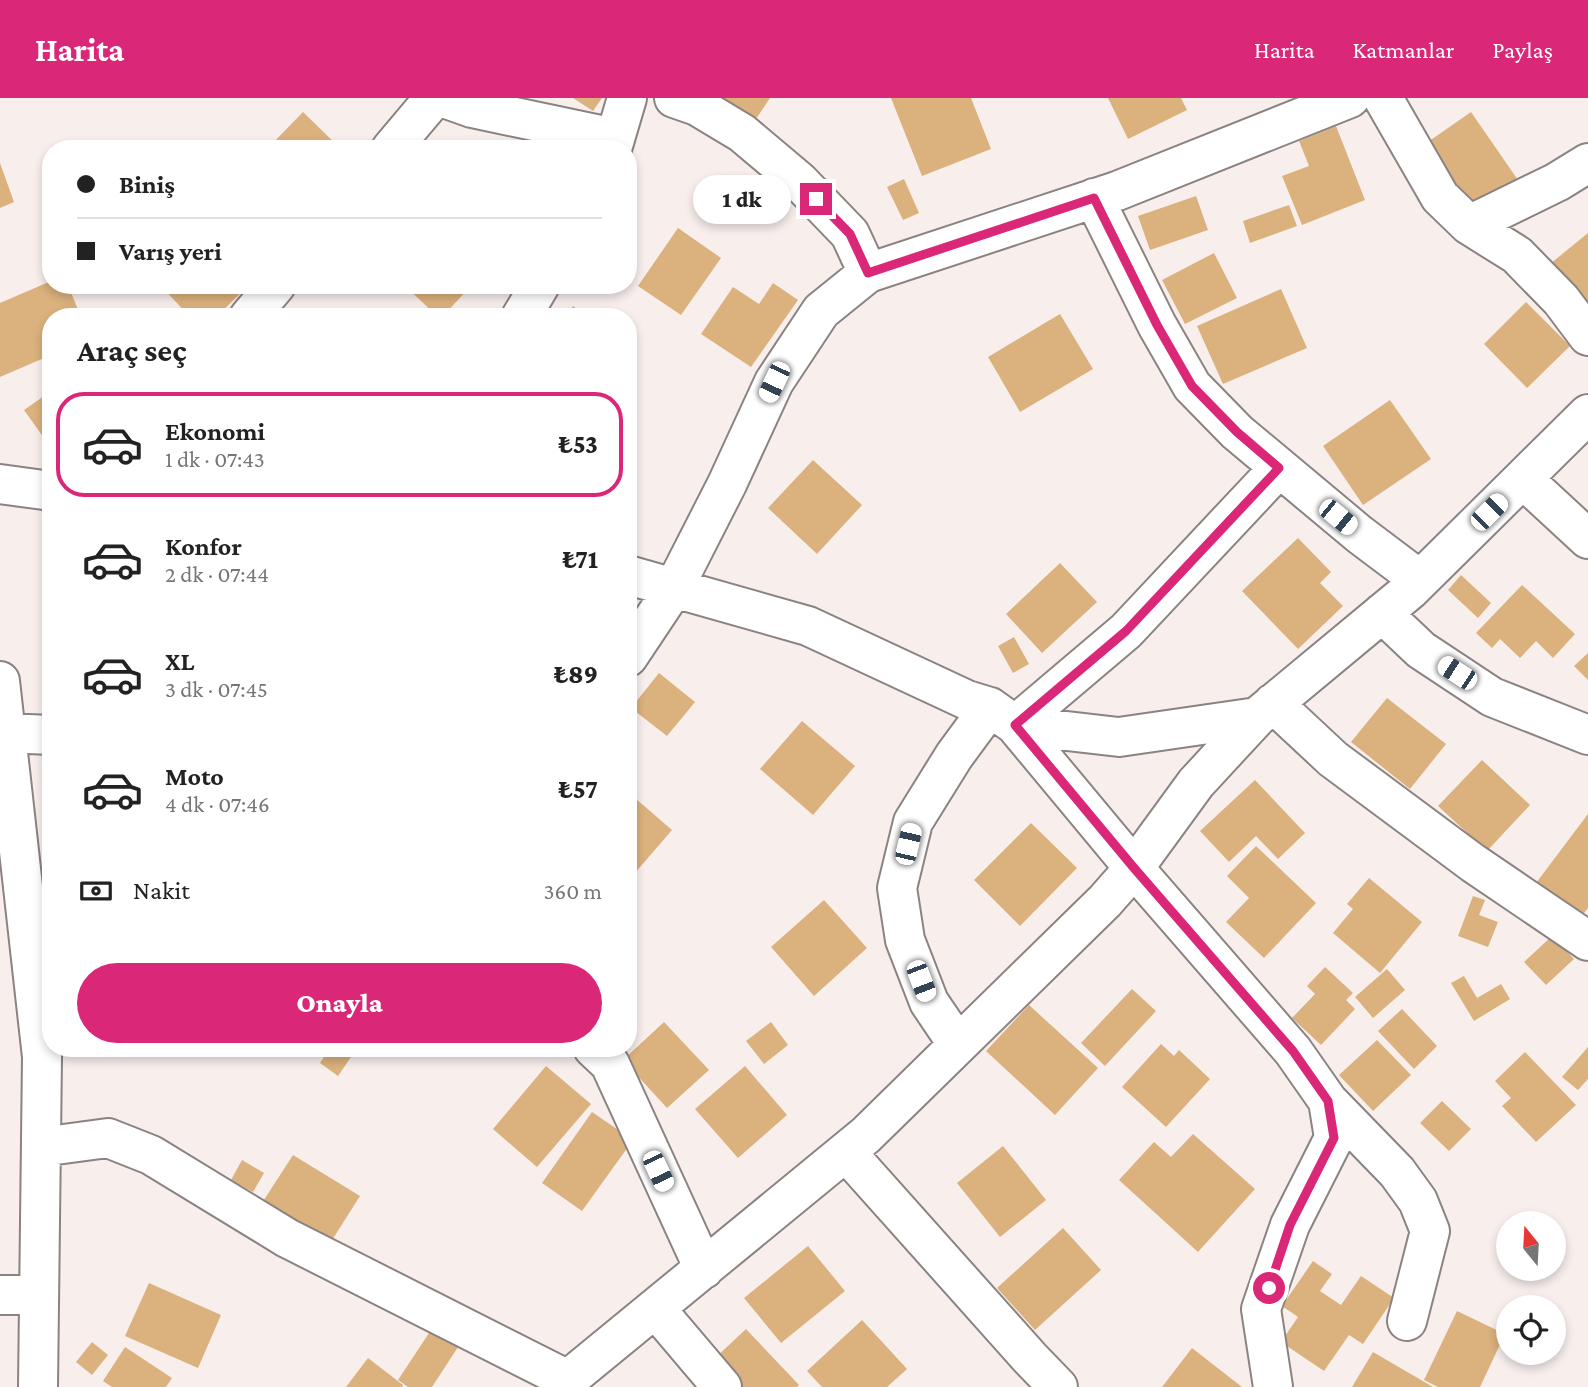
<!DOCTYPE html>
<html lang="tr">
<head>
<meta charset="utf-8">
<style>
	:root { --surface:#fff; --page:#f2f2f2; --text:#222; --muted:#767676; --line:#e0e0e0; --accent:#db2777 }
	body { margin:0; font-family:"Crimson Pro",serif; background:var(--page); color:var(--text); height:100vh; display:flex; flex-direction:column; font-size:26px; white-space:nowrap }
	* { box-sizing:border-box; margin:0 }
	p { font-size:23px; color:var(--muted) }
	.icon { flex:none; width:38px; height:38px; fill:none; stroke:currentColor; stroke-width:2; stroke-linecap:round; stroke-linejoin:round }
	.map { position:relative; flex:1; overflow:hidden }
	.sheet { position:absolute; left:42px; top:210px; width:595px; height:749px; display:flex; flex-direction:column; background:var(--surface); border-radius:28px; box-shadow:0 4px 10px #0003 }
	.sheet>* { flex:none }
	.hud { position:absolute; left:42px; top:42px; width:595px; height:154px; border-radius:28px; box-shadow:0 4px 10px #0003; display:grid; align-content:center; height:154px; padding:0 35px; background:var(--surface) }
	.needle { width:46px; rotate:342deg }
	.fabs { position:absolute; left:1496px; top:1113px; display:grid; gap:14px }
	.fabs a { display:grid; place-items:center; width:70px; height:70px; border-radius:50%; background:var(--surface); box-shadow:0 4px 10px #0003; font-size:35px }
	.end { position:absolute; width:32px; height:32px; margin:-16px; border:9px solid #db2777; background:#fff; box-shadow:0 0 0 4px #fff }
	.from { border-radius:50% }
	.bubble { position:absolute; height:49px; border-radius:24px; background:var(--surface); box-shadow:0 4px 10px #0003; font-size:23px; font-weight:800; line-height:49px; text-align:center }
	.car { position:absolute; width:21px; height:42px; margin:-21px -10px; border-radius:9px; box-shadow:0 0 5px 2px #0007; background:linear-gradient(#fff 24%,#345 0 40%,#fff 0 76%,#345 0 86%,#fff 0) }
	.hud b { display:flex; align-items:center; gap:24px; height:66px; font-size:26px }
	.hud b+b { border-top:2px solid var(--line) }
	.hud i { width:18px; height:18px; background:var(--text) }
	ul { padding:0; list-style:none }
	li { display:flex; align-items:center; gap:21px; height:105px; margin:0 14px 10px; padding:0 21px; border:4px solid transparent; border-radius:28px }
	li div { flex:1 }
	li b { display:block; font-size:26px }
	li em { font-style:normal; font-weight:800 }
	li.active { border-color:var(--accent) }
	li>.icon { width:63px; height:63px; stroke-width:1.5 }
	h2 { padding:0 35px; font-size:32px; line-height:84px }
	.pay { display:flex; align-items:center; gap:18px; height:77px; padding:0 35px; font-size:26px }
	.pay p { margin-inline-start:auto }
	.button { display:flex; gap:14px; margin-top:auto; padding:14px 35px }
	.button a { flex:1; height:80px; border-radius:42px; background:var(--accent); color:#fff; font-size:28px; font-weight:800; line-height:80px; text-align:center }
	header { display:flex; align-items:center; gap:42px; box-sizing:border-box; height:98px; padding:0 35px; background:var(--accent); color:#fff }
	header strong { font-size:33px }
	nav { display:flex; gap:38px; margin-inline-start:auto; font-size:24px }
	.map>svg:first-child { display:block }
	.building { fill:#dbb17d }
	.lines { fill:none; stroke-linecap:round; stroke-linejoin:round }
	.minor-casing { stroke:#8b8381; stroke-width:42 }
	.minor { stroke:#fff; stroke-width:38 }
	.route { stroke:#db2777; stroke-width:9 }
</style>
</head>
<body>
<header>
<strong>Harita</strong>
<nav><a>Harita</a><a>Katmanlar</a><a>Paylaş</a></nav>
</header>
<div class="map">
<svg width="1588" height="1289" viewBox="0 0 1588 1289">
	<rect width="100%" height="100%" fill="#f8efed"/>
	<path class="building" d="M573,0H602L593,13Z
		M707,0H770L750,30Z
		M891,0H971L991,51L922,78Z
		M1108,0H1181L1187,12L1128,41Z
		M303,14L341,51H267Z
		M1471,14L1520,85L1475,117L1425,46Z
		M1336,28L1365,102L1302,127L1282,78L1309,68L1299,43Z
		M0,65L14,104L0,110Z
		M904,81L919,115L903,122L887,89Z
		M1196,98L1208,132L1150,152L1138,118Z
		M1289,107L1297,128L1250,145L1243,123Z
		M678,130L721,160L681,217L638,188Z
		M1588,135V212L1550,166Z
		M1214,155L1237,200L1185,226L1162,182Z
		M51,183V187H68L81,219H51V257L0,279V205Z
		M773,185L798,202L751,269L701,236L733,189L759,206Z
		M160,187H249L216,219H190Z
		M404,187H472L442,219H438Z
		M1281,191L1307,250L1223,286L1197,228Z
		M1526,204L1570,248L1527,290L1484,246Z
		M573,208L588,219H565Z
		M1060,216L1093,271L1020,314L988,259Z
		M51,293V350L24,312Z
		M1390,302L1431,361L1363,407L1323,348Z
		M813,362L862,407L817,456L768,410Z
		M1298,440L1331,474L1320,485L1343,508L1298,551L1242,493Z
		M1060,465L1097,504L1042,555L1006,516Z
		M1461,477L1491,505L1478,520L1448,492Z
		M1522,487L1575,536L1553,560L1536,543L1520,560L1500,541L1492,550L1476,535Z
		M1014,539L1029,566L1013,575L998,548Z
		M1588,555V582L1574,568Z
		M659,575L695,604L667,638L631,610Z
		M1387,600L1446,646L1410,691L1351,644Z
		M802,623L855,668L813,717L760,671Z
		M1482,662L1530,707L1487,753L1438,708Z
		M1255,682L1305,735L1278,761L1256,738L1229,764L1200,733Z
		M628,694L672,732L628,783Z
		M1588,716V810L1581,819L1536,785Z
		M1031,725L1077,770L1020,828L974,782Z
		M1256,748L1316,805L1264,860L1226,824L1249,800L1227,778Z
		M1369,780L1422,824L1380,875L1333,835L1353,811L1347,806Z
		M1473,798L1485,802L1479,817L1498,824L1488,849L1458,838Z
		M824,802L867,850L814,898L771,849Z
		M1552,838L1574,861L1546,887L1524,864Z
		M1325,869L1353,895L1346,902L1355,911L1321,947L1292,920L1315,896L1307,888Z
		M1387,871L1405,892L1373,920L1355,899Z
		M1464,878L1477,900L1501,886L1510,901L1474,923L1451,885Z
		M1132,891L1156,913L1105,968L1081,945Z
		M1029,907L1098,970L1055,1017L986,953Z
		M1402,911L1437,948L1414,971L1378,933Z
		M664,924L709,972L667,1010L623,962Z
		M771,924L788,947L764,966L746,943Z
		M1377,942L1411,977L1373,1013L1339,977Z
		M1161,946L1174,958L1179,952L1210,981L1166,1029L1122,989Z
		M1588,949V981L1578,992L1562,979Z
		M330,950H339L351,959L338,978L320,965Z
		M1525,954L1576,1007L1536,1044L1502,1008L1511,1000L1495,983Z
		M546,968L591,1006L537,1069L493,1031Z
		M745,968L787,1017L738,1060L695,1011Z
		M1442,1003L1471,1031L1449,1053L1420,1025Z
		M592,1014L633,1042L582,1113L542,1085Z
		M1193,1036L1255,1091L1198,1154L1119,1082L1154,1044L1171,1059Z
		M1003,1048L1046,1102L1000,1139L957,1085Z
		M293,1057L360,1098L327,1150L260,1108Z
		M242,1062L264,1075L253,1094L231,1082Z
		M1063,1130L1101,1172L1035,1232L997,1190Z
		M808,1148L845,1193L781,1245L744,1200Z
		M1313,1163L1332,1176L1320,1193L1341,1207L1361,1178L1394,1200L1363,1246L1349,1237L1324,1273L1281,1244L1298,1219L1282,1208Z
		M149,1185L221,1217L198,1270L125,1238Z
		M1457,1213L1505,1236L1480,1289H1438L1424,1282Z
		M862,1222L907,1271L887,1289H822L807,1273Z
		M746,1231L799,1287L797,1289H739L713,1262Z
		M431,1232L458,1249L432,1289H408L398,1282Z
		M92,1244L108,1257L92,1277L76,1264Z
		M125,1249L172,1280L166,1289H112L103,1283Z
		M1192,1250L1242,1289H1162Z
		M1373,1254L1433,1289H1352Z
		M368,1260L403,1287L402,1289H346Z"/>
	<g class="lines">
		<defs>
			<path id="minor" d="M444,0L472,10L615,40
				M674,0L697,8L742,35L799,83L850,136L868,175
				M1383,0L1440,99L1469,127L1517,157L1561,202L1588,238
				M391,51L434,0
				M612,51L627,0
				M1094,100L1157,227L1192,288L1237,334L1359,436L1420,482
				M1469,127L1557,84L1588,65
				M249,219L276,187
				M521,219L540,187
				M1523,381L1588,441
				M0,386L51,393
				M628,477L808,528L967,602L990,609L1015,627L1134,770L1293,953L1328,1003L1334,1040L1290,1127L1261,1211L1273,1289
				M1382,515L1421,552L1492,599L1588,637
				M628,559L674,490L727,386L774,284L821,213L868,175L1117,93L1350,0
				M0,583L42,959L38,1289
				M1273,605L1333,661L1473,765L1588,843
				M1015,627L1119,639L1257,619L1410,492L1588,316
				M1015,627L1126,533L1279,370
				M6,635L51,637
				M958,947L929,904L905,842L897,790L913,724L954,658L990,609
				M593,950L610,966L704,1171
				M1328,1003L1397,1074L1418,1103L1430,1133L1407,1223
				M41,1049L108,1040L151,1057L287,1140L568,1282
				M846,1054L1030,1260L1058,1289
				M0,1197H39
				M655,1210L722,1289
				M559,1289L866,1037L1105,803L1134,770L1196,685L1257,619"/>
		</defs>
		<use href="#minor" class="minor-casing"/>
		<use href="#minor" class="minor"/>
	</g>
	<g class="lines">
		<path class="route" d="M816,101L850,136L868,175L1094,100L1157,227L1192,288L1237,334L1279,370L1126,533L1015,627L1134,770L1293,953L1328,1003L1334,1040L1290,1127L1269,1190"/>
	</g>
</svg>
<div class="fabs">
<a><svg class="needle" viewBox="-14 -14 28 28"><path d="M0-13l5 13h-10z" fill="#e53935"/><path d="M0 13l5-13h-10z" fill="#767676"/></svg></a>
<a><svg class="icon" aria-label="locate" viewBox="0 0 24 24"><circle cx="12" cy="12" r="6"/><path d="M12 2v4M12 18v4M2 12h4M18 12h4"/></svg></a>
</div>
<i class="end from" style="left:1269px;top:1190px"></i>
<i class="end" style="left:816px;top:101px"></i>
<div class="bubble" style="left:693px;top:77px;width:98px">1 dk</div>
<i class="car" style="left:774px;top:284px;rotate:205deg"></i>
<i class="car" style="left:1489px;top:414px;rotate:45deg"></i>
<i class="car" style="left:1338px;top:419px;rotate:129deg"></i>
<i class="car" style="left:1457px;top:575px;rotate:303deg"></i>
<i class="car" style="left:908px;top:746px;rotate:13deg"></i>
<i class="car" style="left:921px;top:883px;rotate:159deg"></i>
<i class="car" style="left:658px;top:1073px;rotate:155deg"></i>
<div class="hud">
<b><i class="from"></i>Biniş</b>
<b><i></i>Varış yeri</b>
</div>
<section class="sheet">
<h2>Araç seç</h2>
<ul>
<li class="active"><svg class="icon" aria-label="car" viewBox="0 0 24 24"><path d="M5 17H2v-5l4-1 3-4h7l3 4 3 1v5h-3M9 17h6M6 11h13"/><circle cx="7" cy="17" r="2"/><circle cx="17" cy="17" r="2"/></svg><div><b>Ekonomi</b><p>1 dk · 07:43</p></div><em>₺53</em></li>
<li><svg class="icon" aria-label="car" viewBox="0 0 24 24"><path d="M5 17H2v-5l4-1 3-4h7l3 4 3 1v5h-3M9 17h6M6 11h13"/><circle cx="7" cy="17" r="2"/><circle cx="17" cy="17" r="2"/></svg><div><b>Konfor</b><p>2 dk · 07:44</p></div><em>₺71</em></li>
<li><svg class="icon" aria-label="car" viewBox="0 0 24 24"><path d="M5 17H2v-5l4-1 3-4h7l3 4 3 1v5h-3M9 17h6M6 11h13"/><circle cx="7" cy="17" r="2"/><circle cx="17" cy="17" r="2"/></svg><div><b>XL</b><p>3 dk · 07:45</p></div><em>₺89</em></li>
<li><svg class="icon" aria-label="car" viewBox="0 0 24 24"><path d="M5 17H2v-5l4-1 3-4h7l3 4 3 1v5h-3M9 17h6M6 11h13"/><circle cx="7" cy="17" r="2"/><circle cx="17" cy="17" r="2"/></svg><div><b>Moto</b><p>4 dk · 07:46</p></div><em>₺57</em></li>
</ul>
<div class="pay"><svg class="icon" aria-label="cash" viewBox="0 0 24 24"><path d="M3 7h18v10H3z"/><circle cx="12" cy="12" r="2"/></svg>Nakit<p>360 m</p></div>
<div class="button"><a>Onayla</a></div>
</section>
</div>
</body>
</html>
